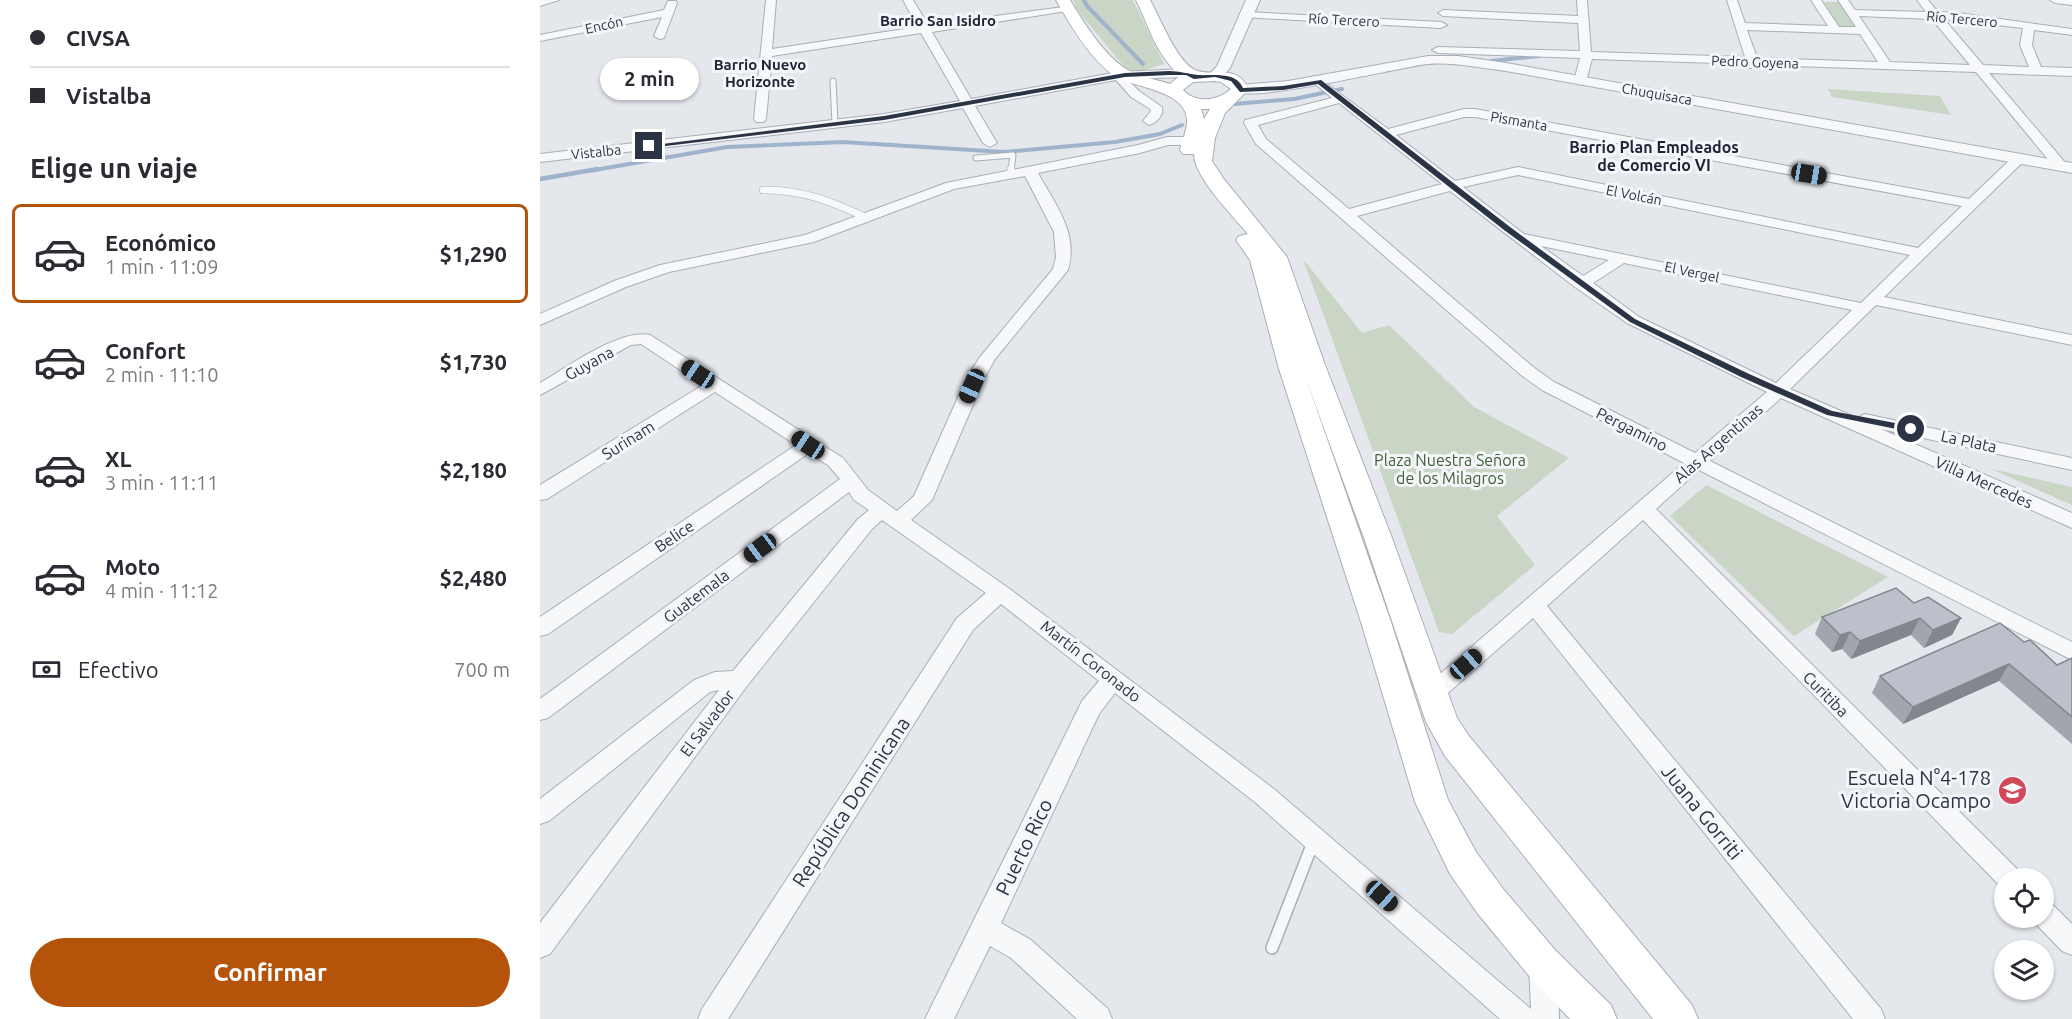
<!DOCTYPE html>
<html lang="es">
<head>
<meta charset="utf-8">
<style>
	:root { --surface:#fff; --page:#f2f2f3; --text:#2b2b33; --muted:#7c7c81; --line:#e1e1e2; --accent:#b45309 }
	body { margin:0; font-family:Ubuntu,sans-serif; background:var(--page); color:var(--text); height:100vh; display:flex; flex-direction:column; font-size:22px; white-space:nowrap }
	* { box-sizing:border-box; margin:0 }
	p { font-size:20px; color:var(--muted) }
	.icon { flex:none; width:33px; height:33px; fill:none; stroke:currentColor; stroke-width:2; stroke-linecap:round; stroke-linejoin:round }
	.map { position:relative; flex:1; overflow:hidden }
	.details { display:flex; flex-direction:column; background:var(--surface); width:540px }
	.details>* { flex:none }
	.banner { display:grid; align-content:center; height:132px; padding:0 30px; background:var(--surface) }
	.tools { position:absolute; left:1454px; top:868px; display:grid; gap:12px }
	.tools a { display:grid; place-items:center; width:60px; height:60px; border-radius:50%; background:var(--surface); box-shadow:0 2px 4px #0004; font-size:30px }
	.end { position:absolute; width:27px; height:27px; margin:-14px; border:8px solid #2b3445; background:#fff; box-shadow:0 0 0 3px #fff }
	.from { border-radius:50% }
	.bubble { position:absolute; height:42px; border-radius:21px; background:var(--surface); box-shadow:0 2px 4px #0004; font-size:20px; font-weight:700; line-height:42px; text-align:center }
	.car { position:absolute; width:18px; height:36px; margin:-18px -9px; border-radius:8px; box-shadow:0 0 4px 2px #0007; background:linear-gradient(#222 24%,#8ab4d8 0 40%,#222 0 76%,#8ab4d8 0 86%,#222 0) }
	.banner b { display:flex; align-items:center; gap:21px; height:57px; font-size:22px }
	.banner b+b { border-top:2px solid var(--line) }
	.banner i { width:15px; height:15px; background:var(--text) }
	ul { padding:0; list-style:none }
	li { display:flex; align-items:center; gap:18px; height:99px; margin:0 12px 9px; padding:0 18px; border:3px solid transparent; border-radius:9px }
	li div { flex:1 }
	li b { display:block; font-size:22px }
	li em { font-style:normal; font-weight:700 }
	li.on { border-color:var(--accent) }
	li>.icon { width:54px; height:54px; stroke-width:1.5 }
	h2 { padding:0 30px; font-size:27px; line-height:72px }
	.pay { display:flex; align-items:center; gap:15px; height:66px; padding:0 30px; font-size:22px }
	.pay p { margin-inline-start:auto }
	.button { display:flex; gap:12px; margin-top:auto; padding:12px 30px }
	.button a { flex:1; height:69px; border-radius:36px; background:var(--accent); color:#fff; font-size:24px; font-weight:700; line-height:69px; text-align:center }
	main { display:flex; flex:1; min-height:0 }
	.map>svg:first-child { display:block }
	.green { fill:#c9d6c5 }
	.lines { fill:none; stroke-linecap:round; stroke-linejoin:round }
	.stream-far1 { stroke:#9fb4cc; stroke-width:4 }
	.stream { stroke:#9fb4cc; stroke-width:4.5 }
	.service-far2-casing { stroke:#a9aeb7; stroke-width:7 }
	.service-far1-casing { stroke:#a9aeb7; stroke-width:8 }
	.service-casing { stroke:#a9aeb7; stroke-width:14 }
	.minor-casing { stroke:#a9aeb7; stroke-width:2 }
	.tertiary-casing { stroke:#a9aeb7; stroke-width:2 }
	.secondary-casing { stroke:#a9aeb7; stroke-width:2 }
	.service-far2 { stroke:#f7f8fa; stroke-width:5 }
	.service-far1 { stroke:#f7f8fa; stroke-width:7 }
	.service { stroke:#f7f8fa; stroke-width:11 }
	.minor { fill:#f7f8fa; fill-rule:evenodd }
	.tertiary { fill:#f7f8fa; fill-rule:evenodd }
	.secondary { fill:#fff; fill-rule:evenodd }
	.wall { fill:#a1a5ae }
	.shaded-wall { fill:#83868d }
	.building { fill:#bbc0ca; stroke:#83868d; stroke-width:1.5 }
	.route { fill:#2b3445 }
	.labels { text-anchor:middle; stroke-width:6; stroke-linejoin:round; paint-order:stroke }
	.far-street-label { font-size:14px; fill:#2b3445; stroke:#f4f6f9 }
	.far-neighbourhood-label { font-size:15px; font-weight:bold; fill:#1d2536; stroke:#f4f6f9 }
	.far-quarter-label { font-size:16px; font-weight:bold; fill:#1d2536; stroke:#f4f6f9 }
	.street-label { font-size:16px; fill:#2b3445; stroke:#f4f6f9 }
	.park-label { font-size:16px; fill:#3f6138; stroke:#f4f6f9 }
	.near-poi-label { font-size:20px; fill:#2b3445; stroke:#f4f6f9; text-anchor:end }
	.near-street-label { font-size:20px; fill:#2b3445; stroke:#f4f6f9 }
</style>
</head>
<body>
<main>
<section class="details">
<div class="banner">
<b><i class="from"></i>CIVSA</b>
<b><i></i>Vistalba</b>
</div>
<h2>Elige un viaje</h2>
<ul>
<li class="on"><svg class="icon" aria-label="car" viewBox="0 0 24 24"><path d="M5 17H2v-5l4-1 3-4h7l3 4 3 1v5h-3M9 17h6M6 11h13"/><circle cx="7" cy="17" r="2"/><circle cx="17" cy="17" r="2"/></svg><div><b>Económico</b><p>1 min · 11:09</p></div><em>$1,290</em></li>
<li><svg class="icon" aria-label="car" viewBox="0 0 24 24"><path d="M5 17H2v-5l4-1 3-4h7l3 4 3 1v5h-3M9 17h6M6 11h13"/><circle cx="7" cy="17" r="2"/><circle cx="17" cy="17" r="2"/></svg><div><b>Confort</b><p>2 min · 11:10</p></div><em>$1,730</em></li>
<li><svg class="icon" aria-label="car" viewBox="0 0 24 24"><path d="M5 17H2v-5l4-1 3-4h7l3 4 3 1v5h-3M9 17h6M6 11h13"/><circle cx="7" cy="17" r="2"/><circle cx="17" cy="17" r="2"/></svg><div><b>XL</b><p>3 min · 11:11</p></div><em>$2,180</em></li>
<li><svg class="icon" aria-label="car" viewBox="0 0 24 24"><path d="M5 17H2v-5l4-1 3-4h7l3 4 3 1v5h-3M9 17h6M6 11h13"/><circle cx="7" cy="17" r="2"/><circle cx="17" cy="17" r="2"/></svg><div><b>Moto</b><p>4 min · 11:12</p></div><em>$2,480</em></li>
</ul>
<div class="pay"><svg class="icon" aria-label="cash" viewBox="0 0 24 24"><path d="M3 7h18v10H3z"/><circle cx="12" cy="12" r="2"/></svg>Efectivo<p>700 m</p></div>
<div class="button"><a>Confirmar</a></div>
</section>
<div class="map">
<svg width="1532" height="1019" viewBox="0 0 1532 1019">
	<rect width="100%" height="100%" fill="#e4e7ec"/>
	<path class="green" d="M533,0H593L624,64L598,72L586,69L538,11Z
		M1284,2H1299L1315,26H1299Z
		M1288,89L1400,96L1411,115L1292,97Z
		M763,259L822,333L849,325L934,407L1029,458L957,516L995,565L912,634L899,632Z
		M1451,469L1532,487V505Z
		M1166,485L1348,577L1254,636L1130,516Z"/>
	<g class="lines">
		<path class="stream-far1" d="M544,0L547,6L603,64
			M951,61L999,56
			M694,104L754,99L802,89
			M49,171L187,147L303,142L464,152L575,142L620,134L642,125"/>
		<path class="stream" d="M0,179L58,169"/>
		<defs>
			<path id="service-far2" d="M293,81L295,124
				M436,158L473,155L471,171"/>
			<path id="service-far1" d="M470,174L471,169
				M223,190C261,189 293,202 327,218"/>
			<path id="service" d="M732,948L774,840"/>
			<path id="minor" d="M0,0H19L0,6Z
				M226,0H236L232,49L378,27L363,0H373L388,25L531,6L532,8L527,11L392,32L431,99L578,72L647,69L653,73L647,77L587,79L599,91L622,107C624,115 617,123 609,125L603,121L611,111L610,109L591,97L576,80L435,106L457,143L450,147L443,143L423,108L344,122L0,162V154L344,114L420,101L381,33L232,56L226,119L224,122H216L214,119Z
				M1037,0H1047L1051,52L1205,57L1187,0H1197L1205,23L1288,26L1271,0H1281L1299,27H1316L1298,0H1308L1315,10L1386,12L1377,0H1388L1398,12L1418,13L1532,29V35L1494,30L1492,45L1501,67L1532,68V76L1449,73L1528,166L1521,170L1516,169L1436,72L1219,65L1218,68H1210L1208,64L1052,59L1046,81L1040,85L1034,81L1040,58L898,53L892,50L898,47L1040,51L1038,23L903,16L898,13L903,10L1038,16ZM1319,16L1392,19L1430,65L1350,62ZM1404,19L1483,28L1480,45L1489,67L1443,65ZM1207,30L1320,34L1338,62L1217,58Z
				M1510,0H1532V5L1515,3Z
				M128,1H136L137,3L124,38L120,39L114,36L122,17L0,41V35L124,10Z
				M706,12L901,22L907,25L901,28L702,17L701,15Z
				M779,78L848,129L924,109H935L1429,199L1475,155H1485L1487,158L1344,297L1532,335V345L1336,305L1250,389L1317,418L1325,414L1532,458V470L1341,429L1532,513V528L1241,398L1170,461L1532,642V660L1159,470L1116,509L1479,871L1483,879H1464V889L1461,887L1103,520L1007,606L1341,1009L1345,1019H1313L993,618L900,700L892,703L884,700L881,694L884,688L1144,463L1002,390L981,375L716,144L704,123L705,120L792,98L773,82ZM799,103L902,184L809,209L726,139L718,125ZM924,117H935L1422,206L1378,248L978,167L915,181L856,135ZM978,175L1370,255L1321,303L984,234L923,187ZM910,191L1035,287L1087,323L1227,392L1155,453L1014,382L993,367L817,216ZM1001,246L1069,260L1043,276ZM1084,263L1312,310L1236,383L1099,317L1053,283Z
				M627,137H651L658,141L651,145H628L600,153L498,173C515,204 539,233 528,270L455,359L445,377L392,500L371,520L467,587L734,789L991,1009L989,965L993,956L1003,952L1013,956L1017,965L1019,1019H960L716,803L575,693L559,714L461,923L491,940L568,1009L572,1019H537L471,958L450,946L414,1019H385L542,701L559,681L461,604L433,630L188,1019H158L162,1009L417,618L446,593L342,520L332,529L207,686L10,954L0,958V923L179,690L170,692L9,821L0,824V799L154,680L175,672L193,671L318,519L329,510L314,500L309,492L8,718L0,720V699L300,479L289,466L269,453L8,634L0,636V617L256,445L175,392L7,499L0,500V485L163,385L101,344L91,345L0,395V383C26,368 80,328 110,335L303,458L328,490L357,511L374,496L427,377L440,357L513,269L516,257L514,232L485,176L414,189L274,242L129,272L86,287L0,325V314L74,281L120,265L265,235L406,183L598,145Z
				M1503,901L1512,904L1532,924V955L1522,951L1494,922L1492,918H1503Z"/>
			<path id="tertiary" d="M706,0H720L690,68L680,79H670L668,76L677,66Z
				M888,56H918L966,63L1532,163V173L966,71C940,68 914,62 888,64C859,67 706,105 692,90L700,85L748,81Z"/>
			<path id="secondary" d="M516,0H530C544,23 563,54 586,69C599,77 615,79 630,84L641,75C618,60 608,24 596,0H610C620,18 637,62 655,70C672,78 699,62 708,90L685,113L675,138L672,161L683,178L747,257L785,365L852,538L917,718L929,736L1152,1005L1158,1019H1113L905,756L886,722L824,538L765,376L851,622L908,800L936,852L964,890L1016,951L1071,1005L1077,1019H1030L990,977L938,914L910,874L875,802L821,622L739,369L710,260L696,240L699,236L708,234C693,216 654,177 654,154H643L640,150C642,142 646,132 647,123C649,90 596,89 575,76C552,62 529,23 516,0ZM675,81L681,82L691,89C678,101 656,104 643,90L653,82ZM661,109H670L664,119Z"/>
		</defs>
		<use href="#service-far2" class="service-far2-casing"/>
		<use href="#service-far1" class="service-far1-casing"/>
		<use href="#service" class="service-casing"/>
		<use href="#minor" class="minor-casing"/>
		<use href="#tertiary" class="tertiary-casing"/>
		<use href="#secondary" class="secondary-casing"/>
		<use href="#service-far2" class="service-far2"/>
		<use href="#service-far1" class="service-far1"/>
		<use href="#service" class="service"/>
		<use href="#minor" class="minor"/>
		<use href="#tertiary" class="tertiary"/>
		<use href="#secondary" class="secondary"/>
	</g>
	<path class="wall" d="M1374,603L1421,618L1412,635L1384,648L1371,635L1311,659L1302,649L1292,652L1275,634L1282,617Z
		M1484,642L1517,665L1532,658V744L1459,681L1363,724L1332,693L1340,676Z"/>
	<path class="shaded-wall" d="M1380,618L1371,635L1311,659L1320,641Z
		M1421,618L1412,635L1384,648L1393,630Z
		M1310,632L1302,649L1292,652L1300,635Z
		M1469,664L1459,681L1363,724L1373,707Z"/>
	<path class="building" d="M1356,588L1374,603L1388,597L1421,618L1393,630L1380,618L1320,641L1310,632L1300,635L1282,617Z
		M1460,623L1484,642L1490,640L1517,665L1532,658V717L1469,664L1373,707L1340,676Z"/>
	<path class="route" d="M629,71C639,71 649,74 658,75C672,76 696,71 703,88L743,86L781,80L970,227L1095,319L1207,373L1292,411L1371,426L1376,429L1371,432L1287,415L1201,377L1090,322L964,230L778,84L743,90L700,92L691,81L675,77L654,79L646,75H629L585,77L344,120L109,148L106,146L344,116L585,73Z"/>
	<defs>
		<symbol id="school-disc" viewBox="-11 -11 22 22"><circle r="9.5" fill="#d1495b" stroke="#f4f6f9"/><path d="M0-5L7-2L0 1L-7-2ZM-4 1L0 2.5L4 1V4Q0 6-4 4Z" fill="#fff"/></symbol>
	</defs>
	<g fill-rule="evenodd">
		<use href="#school-disc" x="1456" y="774" width="33" height="33"/>
	</g>
	<g class="labels">
		<g class="far-street-label">
			<text transform="translate(1422 19) rotate(5)" y="5">Río Tercero</text>
			<text transform="translate(804 20) rotate(3)" y="5">Río Tercero</text>
			<text transform="translate(64 25) rotate(-12)" y="5">Encón</text>
			<text transform="translate(1215 62) rotate(2)" y="5">Pedro Goyena</text>
			<text transform="translate(1117 94) rotate(10)" y="5">Chuquisaca</text>
			<text transform="translate(979 121) rotate(10)" y="5">Pismanta</text>
			<text transform="translate(56 152) rotate(-6)" y="5">Vistalba</text>
			<text transform="translate(1094 195) rotate(11)" y="5">El Volcán</text>
			<text transform="translate(1152 272) rotate(12)" y="5">El Vergel</text>
		</g>
		<g class="far-neighbourhood-label">
			<text x="398" y="26">Barrio San Isidro</text>
			<text x="220" y="70">Barrio Nuevo<tspan x="220" dy="17">Horizonte</tspan></text>
		</g>
		<g class="far-quarter-label">
			<text x="1114" y="153">Barrio Plan Empleados<tspan x="1114" dy="18">de Comercio VI</tspan></text>
		</g>
		<g class="street-label">
			<text transform="translate(49 363) rotate(-29)" y="6">Guyana</text>
			<text transform="translate(1092 429) rotate(27)" y="6">Pergamino</text>
			<text transform="translate(88 440) rotate(-32)" y="6">Surinam</text>
			<text transform="translate(1429 441) rotate(12)" y="6">La Plata</text>
			<text transform="translate(1178 443) rotate(-41)" y="6">Alas Argentinas</text>
			<text transform="translate(1444 482) rotate(24)" y="6">Villa Mercedes</text>
			<text transform="translate(134 536) rotate(-34)" y="6">Belice</text>
			<text transform="translate(156 596) rotate(-37)" y="6">Guatemala</text>
			<text transform="translate(551 661) rotate(38)" y="6">Martín Coronado</text>
			<text transform="translate(1286 694) rotate(45)" y="6">Curitiba</text>
			<text transform="translate(167 723) rotate(-53)" y="6">El Salvador</text>
		</g>
		<g class="park-label">
			<text x="910" y="466">Plaza Nuestra Señora<tspan x="910" dy="18">de los Milagros</tspan></text>
		</g>
		<g class="near-poi-label">
			<text x="1451" y="785">Escuela N°4-178<tspan x="1451" dy="23">Victoria Ocampo</tspan></text>
		</g>
		<g class="near-street-label">
			<text transform="translate(311 802) rotate(-57)" y="7">República Dominicana</text>
			<text transform="translate(1162 812) rotate(51)" y="7">Juana Gorriti</text>
			<text transform="translate(484 847) rotate(-64)" y="7">Puerto Rico</text>
		</g>
	</g>
</svg>
<div class="tools">
<a><svg class="icon" aria-label="locate" viewBox="0 0 24 24"><circle cx="12" cy="12" r="6"/><path d="M12 2v4M12 18v4M2 12h4M18 12h4"/></svg></a>
<a><svg class="icon" aria-label="layers" viewBox="0 0 24 24"><path d="M12 4l9 5-9 5-9-5zM3 14l9 5 9-5"/></svg></a>
</div>
<i class="end from" style="left:1371px;top:429px"></i>
<i class="end" style="left:109px;top:146px"></i>
<div class="bubble" style="left:60px;top:58px;width:99px">2 min</div>
<i class="car" style="left:1269px;top:174px;rotate:100deg"></i>
<i class="car" style="left:158px;top:374px;rotate:303deg"></i>
<i class="car" style="left:432px;top:386px;rotate:204deg"></i>
<i class="car" style="left:268px;top:445px;rotate:303deg"></i>
<i class="car" style="left:220px;top:548px;rotate:233deg"></i>
<i class="car" style="left:926px;top:664px;rotate:49deg"></i>
<i class="car" style="left:842px;top:896px;rotate:132deg"></i>
</div>
</main>
</body>
</html>
